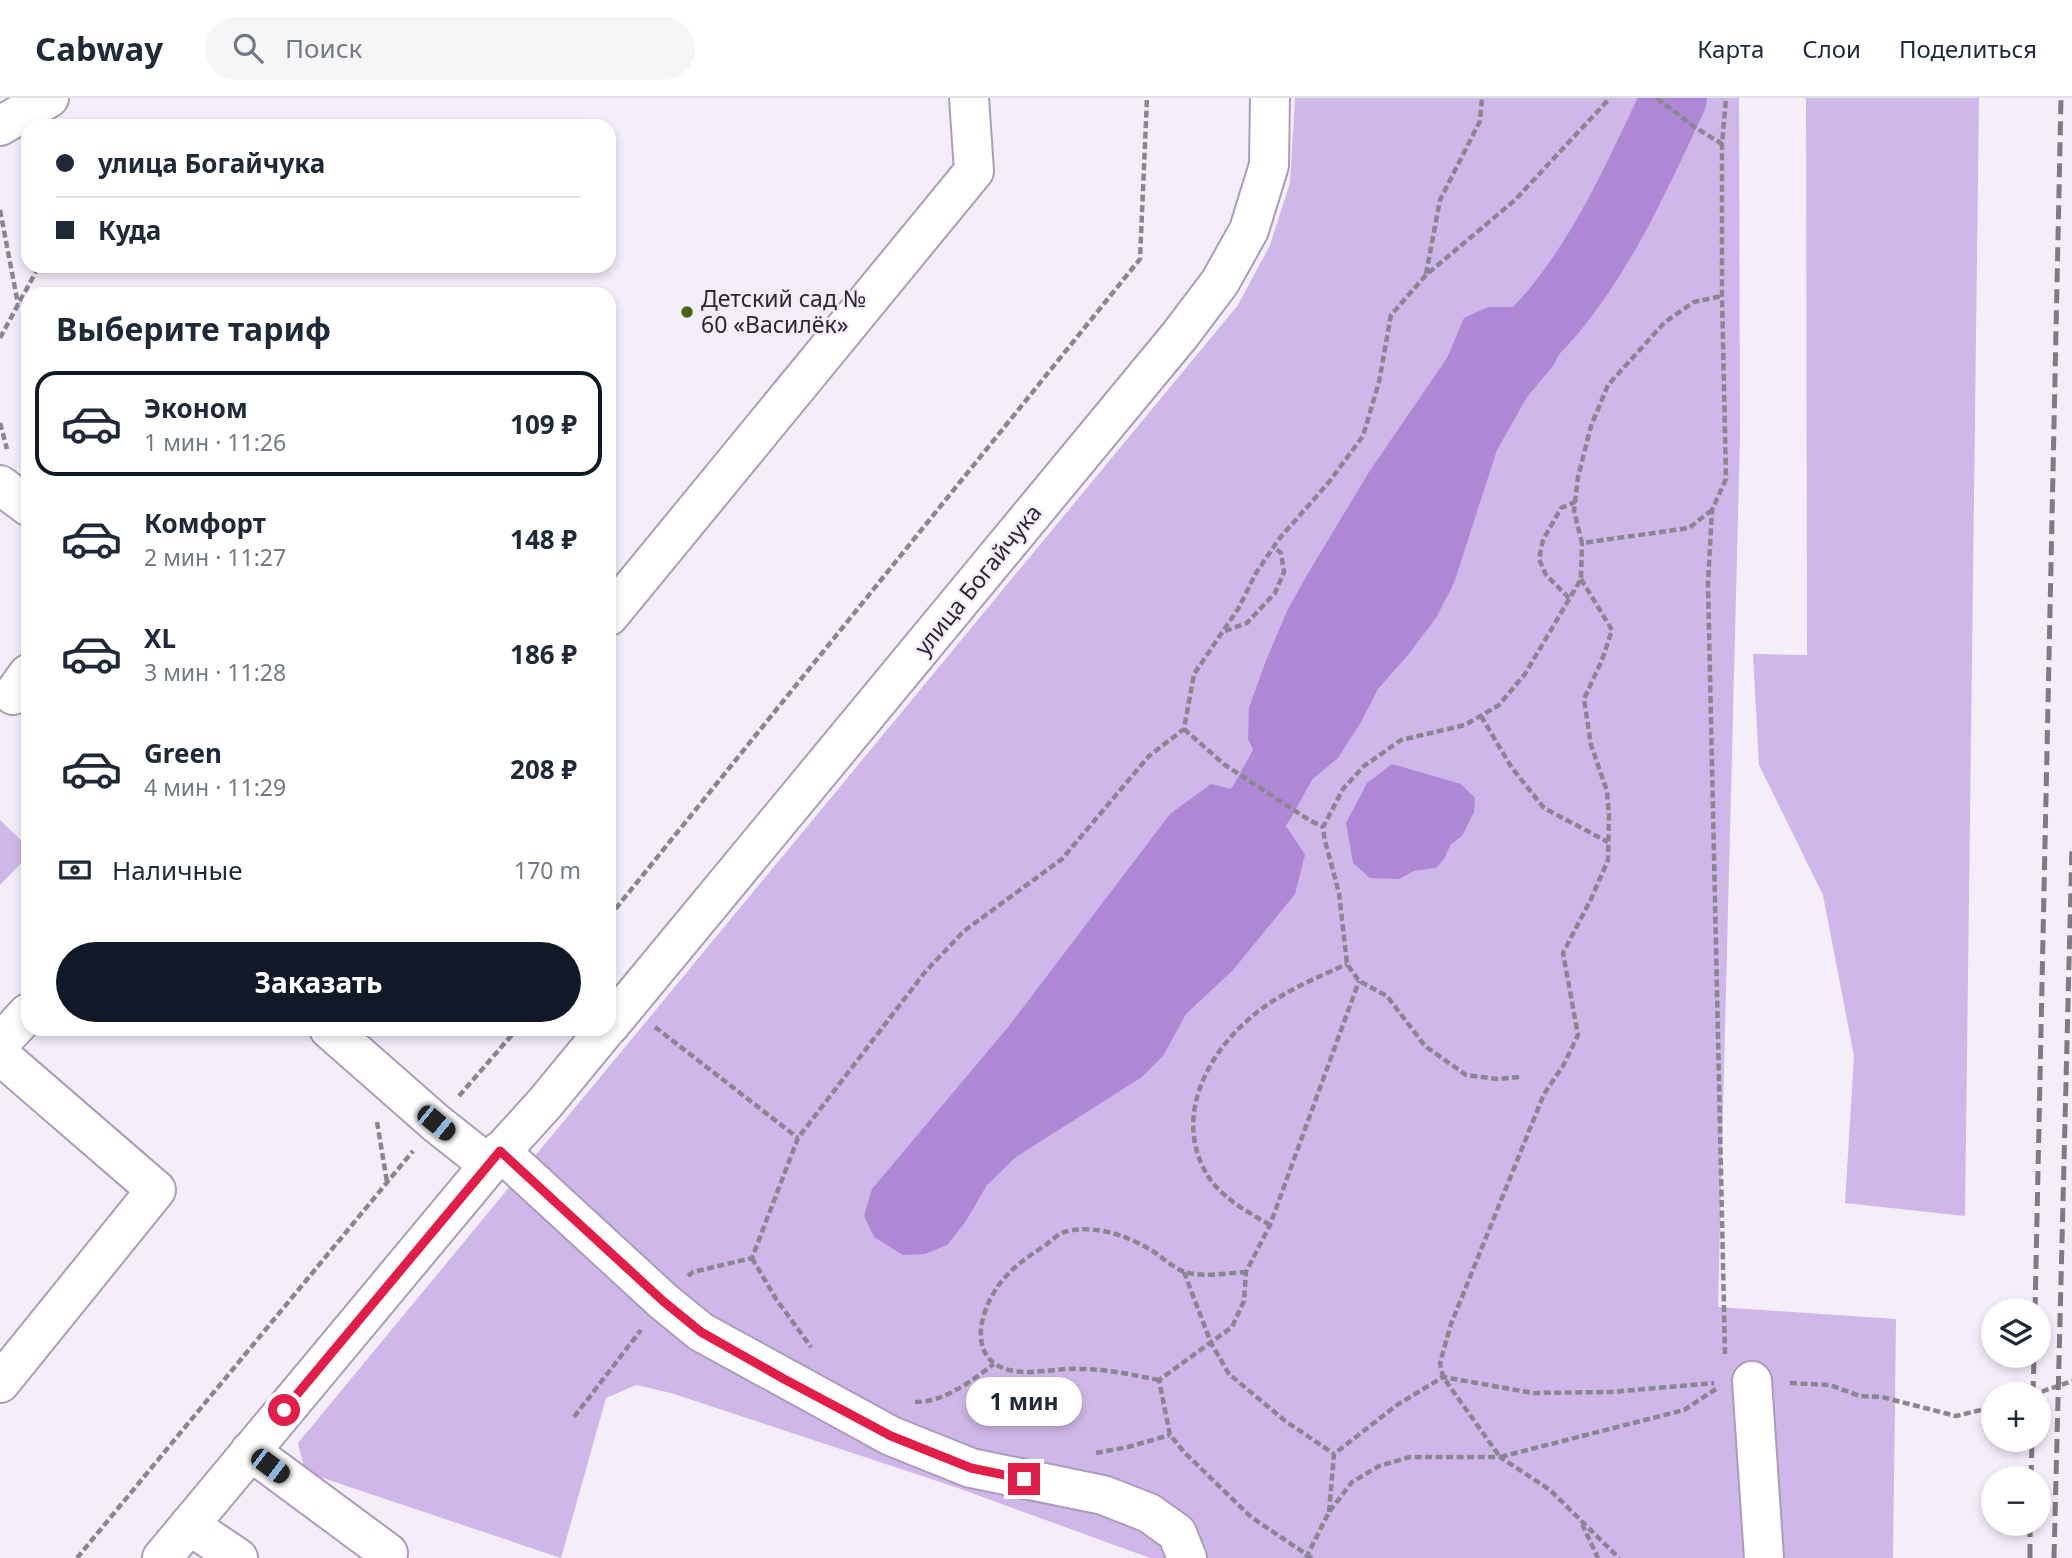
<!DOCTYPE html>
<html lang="ru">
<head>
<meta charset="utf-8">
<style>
	:root { --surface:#fff; --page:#f6f6f7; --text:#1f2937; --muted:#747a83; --line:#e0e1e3; --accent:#111827 }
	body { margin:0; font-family:"Noto Sans",sans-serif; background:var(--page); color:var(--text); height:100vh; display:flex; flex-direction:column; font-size:26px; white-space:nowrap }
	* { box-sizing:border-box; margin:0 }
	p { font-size:23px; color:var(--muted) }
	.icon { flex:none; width:38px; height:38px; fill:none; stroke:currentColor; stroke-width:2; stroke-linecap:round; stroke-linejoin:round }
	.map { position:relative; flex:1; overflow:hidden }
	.drawer { position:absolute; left:21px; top:189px; width:595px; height:749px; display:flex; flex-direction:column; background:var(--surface); border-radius:21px; box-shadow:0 4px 10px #0003 }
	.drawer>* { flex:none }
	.banner { position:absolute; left:21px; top:21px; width:595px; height:154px; border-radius:21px; box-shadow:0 4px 10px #0003; display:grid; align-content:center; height:154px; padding:0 35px; background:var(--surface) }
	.controls { position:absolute; left:1981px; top:1200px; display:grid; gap:14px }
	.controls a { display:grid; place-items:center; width:70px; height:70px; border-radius:50%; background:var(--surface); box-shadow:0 4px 10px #0003; font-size:35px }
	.end { position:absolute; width:32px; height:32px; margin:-16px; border:9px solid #e11d48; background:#fff; box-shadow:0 0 0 4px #fff }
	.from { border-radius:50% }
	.bubble { position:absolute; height:49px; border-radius:24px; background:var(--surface); box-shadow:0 4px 10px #0003; font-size:23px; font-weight:700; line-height:49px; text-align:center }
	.car { position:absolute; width:21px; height:42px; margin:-21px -10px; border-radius:9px; box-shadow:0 0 5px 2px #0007; background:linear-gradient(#222 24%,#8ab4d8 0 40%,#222 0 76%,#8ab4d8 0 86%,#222 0) }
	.banner b { display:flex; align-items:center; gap:24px; height:66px; font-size:26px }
	.banner b+b { border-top:2px solid var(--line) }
	.banner i { width:18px; height:18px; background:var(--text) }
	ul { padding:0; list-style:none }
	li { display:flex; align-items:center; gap:21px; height:105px; margin:0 14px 10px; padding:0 21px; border:4px solid transparent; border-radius:21px }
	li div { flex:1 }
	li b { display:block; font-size:26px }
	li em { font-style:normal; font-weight:700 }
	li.active { border-color:var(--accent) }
	li>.icon { width:63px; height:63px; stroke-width:1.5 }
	h2 { padding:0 35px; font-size:32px; line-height:84px }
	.pay { display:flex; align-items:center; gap:18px; height:77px; padding:0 35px; font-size:26px }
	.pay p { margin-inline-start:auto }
	.primary-button { display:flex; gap:14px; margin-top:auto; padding:14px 35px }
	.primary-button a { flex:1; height:80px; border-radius:42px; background:var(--accent); color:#fff; font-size:28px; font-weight:700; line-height:80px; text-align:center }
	header { display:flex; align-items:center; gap:42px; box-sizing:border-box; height:98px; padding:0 35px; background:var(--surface); border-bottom:2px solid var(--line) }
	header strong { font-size:33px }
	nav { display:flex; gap:38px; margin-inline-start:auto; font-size:24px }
	.search { width:490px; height:63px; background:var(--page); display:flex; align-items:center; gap:18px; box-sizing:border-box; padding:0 24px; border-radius:38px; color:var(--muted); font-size:26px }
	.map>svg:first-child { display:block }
	.green { fill:#cfb7ea }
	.water { fill:#ae88d5 }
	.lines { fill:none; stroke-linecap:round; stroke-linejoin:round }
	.river { stroke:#ae88d5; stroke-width:66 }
	.minor-casing { stroke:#ab9cbb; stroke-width:42 }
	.path { stroke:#8b8592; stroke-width:4.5; stroke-dasharray:7 3.5; stroke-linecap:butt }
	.minor { stroke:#fff; stroke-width:38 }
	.rail { stroke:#807a87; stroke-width:5; stroke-dasharray:14 7; stroke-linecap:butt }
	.route { stroke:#e11d48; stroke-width:9 }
	.poi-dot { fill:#4a6415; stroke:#f4eefb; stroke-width:2.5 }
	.labels { text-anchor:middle; stroke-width:5; stroke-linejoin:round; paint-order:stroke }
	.poi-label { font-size:23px; fill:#2d2734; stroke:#f4eefb; text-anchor:start }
	.street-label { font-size:23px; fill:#2d2734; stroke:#f4eefb }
</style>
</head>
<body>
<header>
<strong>Cabway</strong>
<div class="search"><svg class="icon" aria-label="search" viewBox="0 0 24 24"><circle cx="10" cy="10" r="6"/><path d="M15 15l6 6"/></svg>Поиск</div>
<nav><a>Карта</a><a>Слои</a><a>Поделиться</a></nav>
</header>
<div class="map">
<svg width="2072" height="1460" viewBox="0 0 2072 1460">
	<rect width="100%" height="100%" fill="#f4eefb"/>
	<path class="green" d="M1295,0H1739L1740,338L1718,1209L1896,1221L1893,1460H1150L958,1390L671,1295L636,1287L606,1300L561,1460L305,1374L298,1345L1238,207L1270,147L1290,85Z
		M1806,0H1979L1965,1118L1845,1105L1854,958L1823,797L1759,667L1753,556L1807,557Z
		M0,722L28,749V758L0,787Z"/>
	<path class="water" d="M1488,209H1557L1567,223L1569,237L1553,268L1527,299L1497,352L1454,485L1436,520L1408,557L1378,591L1361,624L1338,660L1308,685L1292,687L1276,680L1260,666L1248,641L1249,610L1265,565L1287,513L1307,477L1369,374L1447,260L1464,220Z
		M1392,666L1461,686L1475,700L1474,714L1462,738L1451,746L1444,761L1436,770L1414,773L1399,781L1370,780L1353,765L1346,725L1367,685Z
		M1211,686C1263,697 1278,713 1305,757L1295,796L1233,872L1186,916L1163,958L1142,979L1016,1059L987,1087L966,1123L947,1147L925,1156L903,1157L874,1139L864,1118L872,1091L1009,928L1170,716Z"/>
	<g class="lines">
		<path class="river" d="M1494,275C1515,253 1538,233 1557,209C1606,149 1641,70 1674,0
			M1210,777L1262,704L1319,601"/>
		<defs>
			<path id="minor" d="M0,28L49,0
				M0,387L28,408
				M609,518L974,73L969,0
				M13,597L28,576
				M609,928L1180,237L1220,184L1249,132L1269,67L1270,0
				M329,931L436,1025L489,1067
				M0,945L28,915
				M0,957L156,1092L0,1285
				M500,1053L663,1203L701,1234L891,1338L971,1370L1103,1397L1149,1415L1177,1435L1187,1460
				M1752,1283L1764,1460
				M250,1353L388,1455
				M189,1427L238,1460
				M162,1460L489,1067L546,1004L606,931"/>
		</defs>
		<use href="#minor" class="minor-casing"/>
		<path class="path" d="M1657,0L1693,28L1722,46
			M0,112L18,206
			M1426,176L1440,102L1480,23L1482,0
			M0,240L39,168
			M0,325L7,351
			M1712,412L1689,430L1582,445L1574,413L1578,379L1591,328L1608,287L1665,224L1694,204L1722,198
			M1581,481L1612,532L1602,562L1584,601L1591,647L1607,693L1609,718L1608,762L1591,801L1563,855L1578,937L1563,968L1544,996L1451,1226L1440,1265L1443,1279L1500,1359L1684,1312L1716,1291
			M1569,500L1546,477L1539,461L1543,442L1561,410L1575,404
			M1225,533L1247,525L1275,495L1284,474L1281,455L1274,449
			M1481,618L1512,670L1544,710L1608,744
			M1184,631L1225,667L1309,722L1323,729
			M609,819L1140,161L1147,0
			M655,929L798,1040
			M1519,979L1498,981L1466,977L1425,948L1387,898L1359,883L1347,866L1339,795L1325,743L1323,729L1343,691L1364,668L1401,642L1465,627L1499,607L1525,576L1581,481L1582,445
			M459,998L517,931
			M377,1024L387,1084
			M1270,1127C1246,1113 1218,1098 1205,1073C1175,1018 1207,957 1249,921C1277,896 1314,881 1347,866
			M752,1160L776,1201L811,1249
			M1184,1174L1211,1245L1229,1276L1284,1322L1334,1356
			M688,1178L693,1174L752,1160L798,1040L925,874L964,833L1062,761L1149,658L1184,631L1194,576L1238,511L1256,475L1279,441L1329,384L1363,338L1379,284L1391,217L1426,177L1515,102L1610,0
			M1725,1256L1708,486L1712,412L1726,381L1722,198V46L1726,0
			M1159,1282C1133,1277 1107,1271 1080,1271C1062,1270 1045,1274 1027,1274C975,1274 972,1233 993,1196C1006,1173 1026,1160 1047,1146C1052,1142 1058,1136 1064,1134C1094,1126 1126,1137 1151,1152C1161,1158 1171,1168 1182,1173C1199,1180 1227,1175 1246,1174
			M1790,1285L1830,1287L1860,1298L1882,1299L1956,1318L1993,1309
			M2032,1297L2072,1283
			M915,1304C945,1304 971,1283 994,1266
			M574,1319L641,1232
			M1096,1355L1128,1349L1170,1337
			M1329,1414L1334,1356L1397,1307L1443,1279L1533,1295L1611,1294L1714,1285
			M1582,1426L1598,1460
			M77,1460L413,1053
			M1306,1460L1329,1414L1352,1384L1379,1368L1410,1359H1500L1550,1392L1619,1460
			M1312,1460L1251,1419L1184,1354L1170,1337L1159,1282L1232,1229L1244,1203L1246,1174L1270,1127L1359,883"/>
		<use href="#minor" class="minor"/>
		<path class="rail" d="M2035,1213L2061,0
			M2033,1297L2034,1258
			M2031,1381L2032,1342
			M2030,1460V1426
			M2054,1460L2072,747"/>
	</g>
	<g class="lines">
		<path class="route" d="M284,1312L500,1053L663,1203L701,1234L784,1281L891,1338L971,1370L1024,1381"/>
	</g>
	<circle class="poi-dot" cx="687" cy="214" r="7"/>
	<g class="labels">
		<g class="poi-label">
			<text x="701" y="209">Детский сад №<tspan x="701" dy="26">60 «Василёк»</tspan></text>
		</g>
		<g class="street-label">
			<text transform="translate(978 482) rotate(-51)" y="8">улица Богайчука</text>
		</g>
	</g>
</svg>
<div class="controls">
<a><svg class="icon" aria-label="layers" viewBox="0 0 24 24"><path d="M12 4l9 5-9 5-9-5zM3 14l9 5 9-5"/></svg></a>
<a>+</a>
<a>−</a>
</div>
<i class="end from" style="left:284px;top:1312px"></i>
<i class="end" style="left:1024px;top:1381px"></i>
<div class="bubble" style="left:966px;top:1279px;width:116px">1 мин</div>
<i class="car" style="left:436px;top:1025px;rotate:129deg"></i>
<i class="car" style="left:270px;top:1368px;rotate:127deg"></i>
<div class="banner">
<b><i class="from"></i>улица Богайчука</b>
<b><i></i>Куда</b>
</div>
<section class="drawer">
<h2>Выберите тариф</h2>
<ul>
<li class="active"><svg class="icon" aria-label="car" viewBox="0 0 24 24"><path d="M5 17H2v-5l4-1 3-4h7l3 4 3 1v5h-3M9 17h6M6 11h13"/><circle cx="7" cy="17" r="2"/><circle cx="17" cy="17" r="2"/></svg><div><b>Эконом</b><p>1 мин · 11:26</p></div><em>109 ₽</em></li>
<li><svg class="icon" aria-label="car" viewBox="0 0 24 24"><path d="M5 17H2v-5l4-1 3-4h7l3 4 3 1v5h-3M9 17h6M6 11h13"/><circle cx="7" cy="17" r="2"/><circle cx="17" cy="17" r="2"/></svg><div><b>Комфорт</b><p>2 мин · 11:27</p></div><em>148 ₽</em></li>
<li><svg class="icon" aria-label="car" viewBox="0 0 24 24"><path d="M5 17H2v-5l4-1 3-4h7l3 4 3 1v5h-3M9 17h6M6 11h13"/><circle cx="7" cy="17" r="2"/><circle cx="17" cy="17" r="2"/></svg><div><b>XL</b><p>3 мин · 11:28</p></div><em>186 ₽</em></li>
<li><svg class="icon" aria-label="car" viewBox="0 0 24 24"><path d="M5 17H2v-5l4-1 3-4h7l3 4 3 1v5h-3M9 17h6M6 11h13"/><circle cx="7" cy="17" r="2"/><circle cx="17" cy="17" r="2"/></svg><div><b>Green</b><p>4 мин · 11:29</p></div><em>208 ₽</em></li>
</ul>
<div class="pay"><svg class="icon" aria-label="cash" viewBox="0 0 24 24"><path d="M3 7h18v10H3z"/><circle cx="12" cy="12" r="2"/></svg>Наличные<p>170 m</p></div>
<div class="primary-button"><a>Заказать</a></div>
</section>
</div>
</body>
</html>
